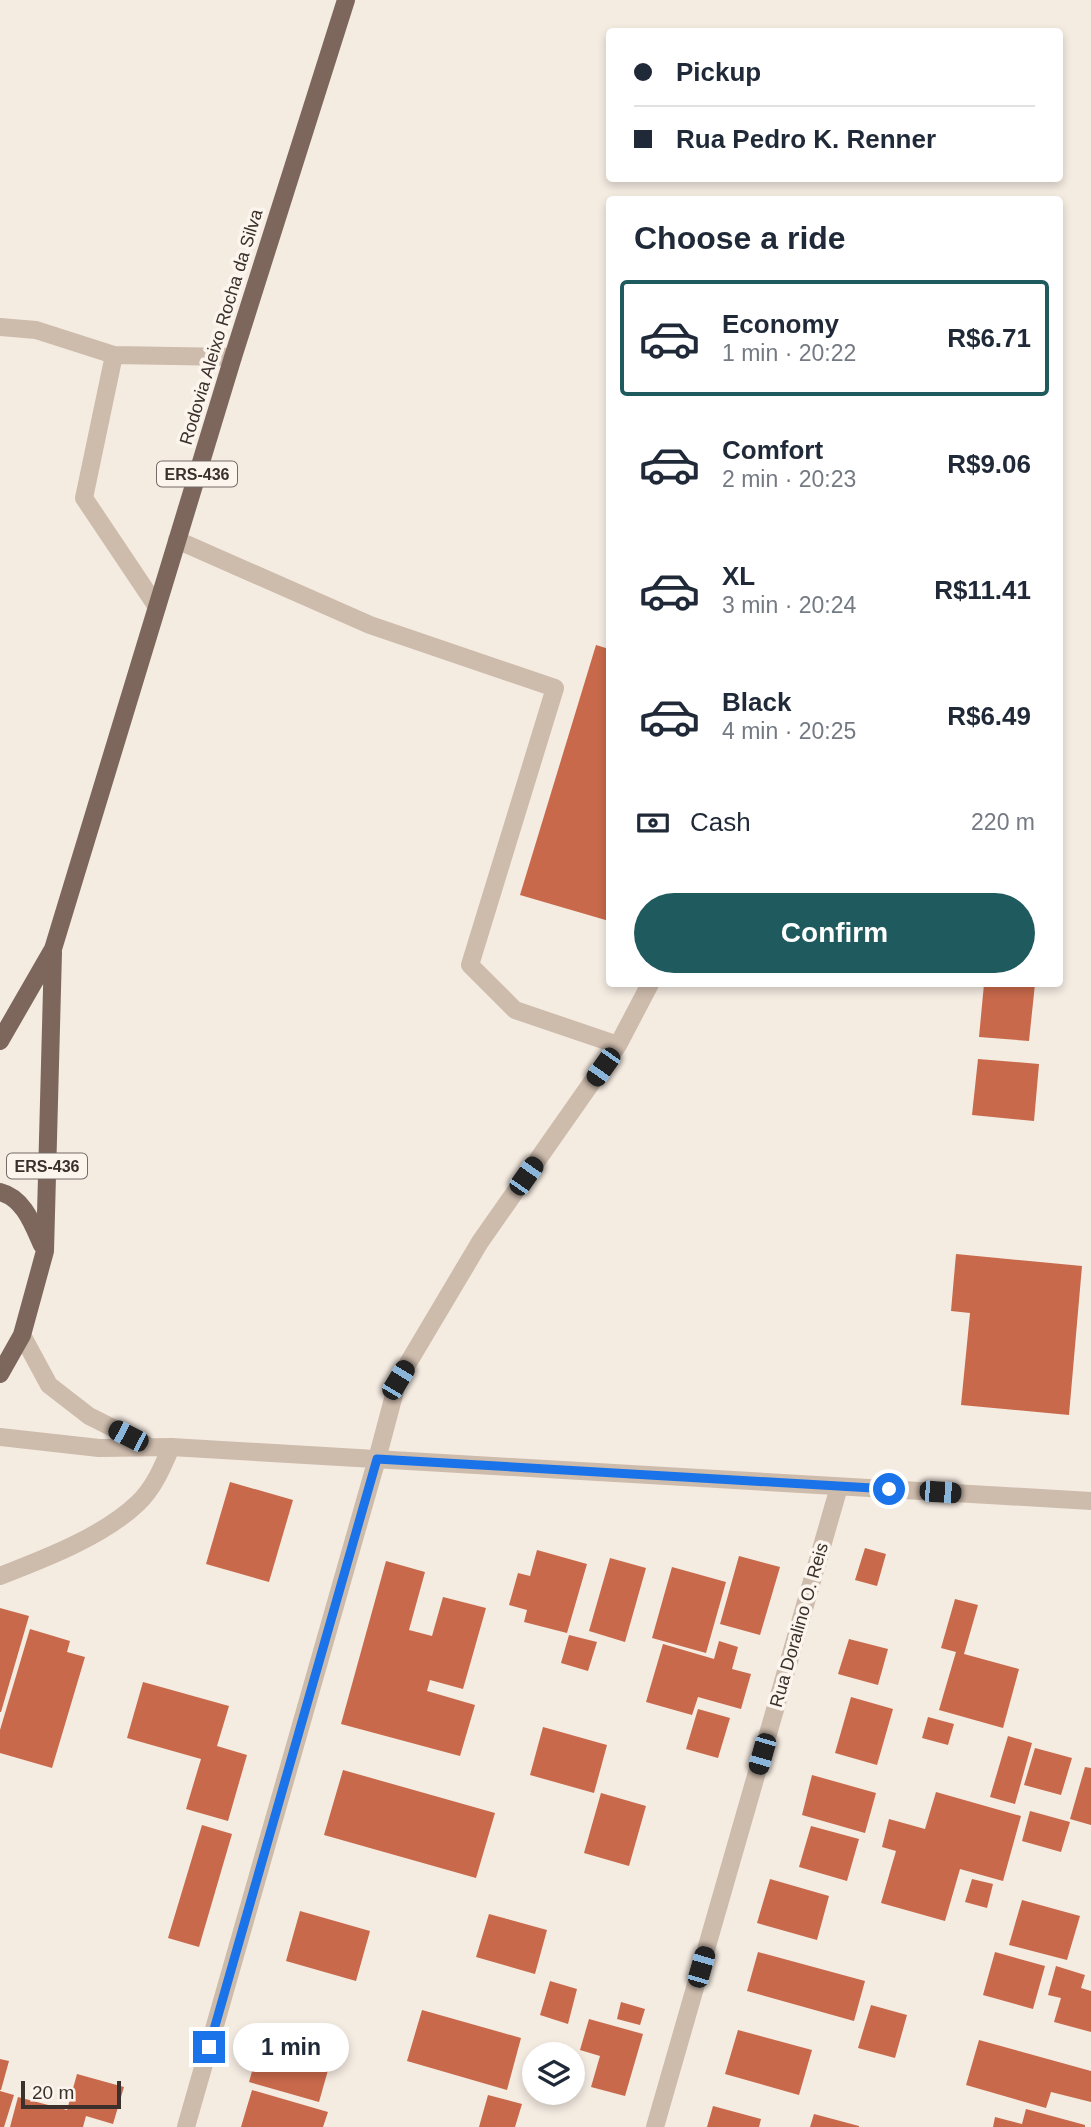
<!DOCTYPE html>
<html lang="en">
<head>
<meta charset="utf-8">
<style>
	:root { --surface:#fff; --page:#f2f2f3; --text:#1f2937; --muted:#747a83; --line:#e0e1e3; --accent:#1f5a5e }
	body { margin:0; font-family:Arial,sans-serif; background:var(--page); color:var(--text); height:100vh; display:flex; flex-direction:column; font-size:26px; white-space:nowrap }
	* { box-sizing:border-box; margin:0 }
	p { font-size:23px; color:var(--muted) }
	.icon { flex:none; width:38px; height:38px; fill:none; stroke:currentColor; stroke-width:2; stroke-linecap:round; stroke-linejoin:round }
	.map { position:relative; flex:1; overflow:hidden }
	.side { position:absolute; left:606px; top:196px; width:457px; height:791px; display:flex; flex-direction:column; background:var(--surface); border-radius:7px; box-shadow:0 4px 10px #0003 }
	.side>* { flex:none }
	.banner { position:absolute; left:606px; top:28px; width:457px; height:154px; border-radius:7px; box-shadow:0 4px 10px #0003; display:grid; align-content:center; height:154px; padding:0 28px; background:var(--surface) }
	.buttons { position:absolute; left:522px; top:2042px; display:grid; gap:14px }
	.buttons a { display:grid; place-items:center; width:63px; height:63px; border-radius:50%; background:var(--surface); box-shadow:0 4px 10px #0003; font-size:35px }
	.scale { position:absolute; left:21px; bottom:18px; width:100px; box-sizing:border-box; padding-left:7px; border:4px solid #3b302b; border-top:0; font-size:19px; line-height:24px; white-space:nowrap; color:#3b302b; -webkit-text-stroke:5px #fbf5ee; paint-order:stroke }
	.end { position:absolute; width:32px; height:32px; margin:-16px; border:9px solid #1a73e8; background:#fff; box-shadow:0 0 0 4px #fff }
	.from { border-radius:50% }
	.bubble { position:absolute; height:49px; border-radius:24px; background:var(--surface); box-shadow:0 4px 10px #0003; font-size:23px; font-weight:700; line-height:49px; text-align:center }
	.car { position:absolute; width:21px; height:42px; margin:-21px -10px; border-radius:9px; box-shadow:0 0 5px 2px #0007; background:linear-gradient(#222 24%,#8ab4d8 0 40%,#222 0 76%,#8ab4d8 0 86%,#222 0) }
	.banner b { display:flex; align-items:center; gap:24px; height:66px; font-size:26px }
	.banner b+b { border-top:2px solid var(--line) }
	.banner i { width:18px; height:18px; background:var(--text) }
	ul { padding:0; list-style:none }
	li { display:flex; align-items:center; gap:21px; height:116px; margin:0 14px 10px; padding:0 14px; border:4px solid transparent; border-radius:7px }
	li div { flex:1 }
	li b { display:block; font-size:26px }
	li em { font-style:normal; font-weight:700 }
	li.selected { border-color:var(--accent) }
	li>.icon { width:63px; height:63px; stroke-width:1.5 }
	h2 { padding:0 28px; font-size:32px; line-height:84px }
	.pay { display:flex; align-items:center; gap:18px; height:77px; padding:0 28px; font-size:26px }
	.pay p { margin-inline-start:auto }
	.action { display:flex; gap:14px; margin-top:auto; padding:14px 28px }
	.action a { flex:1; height:80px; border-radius:42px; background:var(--accent); color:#fff; font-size:28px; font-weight:700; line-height:80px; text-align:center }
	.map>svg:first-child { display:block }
	.building { fill:#c8694b }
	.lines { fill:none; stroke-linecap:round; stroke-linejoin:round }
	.service { stroke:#cdbbac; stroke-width:18 }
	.minor { stroke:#cdbbac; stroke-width:18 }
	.tertiary { stroke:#cdbbac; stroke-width:18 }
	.primary { stroke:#7d675c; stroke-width:18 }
	.route { stroke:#1a73e8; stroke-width:9 }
	.labels { text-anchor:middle; stroke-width:7; stroke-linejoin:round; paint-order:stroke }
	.shield { fill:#fbf5ee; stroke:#756b66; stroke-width:2 }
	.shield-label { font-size:16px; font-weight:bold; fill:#3b302b }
	.street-label { font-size:18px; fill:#3b302b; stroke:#fbf5ee }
</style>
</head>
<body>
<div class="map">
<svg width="1091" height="2127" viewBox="0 0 1091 2127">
	<rect width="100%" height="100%" fill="#f4ebe1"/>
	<path class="building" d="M596,645L609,649V921L520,895Z
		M984,984H1035L1029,1041L979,1037Z
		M978,1059L1039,1064L1034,1121L972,1115Z
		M956,1254L1082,1266L1069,1415L961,1405L970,1313L951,1311Z
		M230,1482L293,1500L269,1582L206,1564Z
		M865,1548L886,1554L877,1586L855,1580Z
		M537,1550L587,1564L567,1633L524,1622L527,1610L509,1605L518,1573L530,1576Z
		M739,1556L780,1567L760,1635L720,1624Z
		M610,1558L646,1568L625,1642L589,1631Z
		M386,1561L425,1572L409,1630L432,1636L443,1597L486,1608L463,1689L430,1680L427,1691L475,1705L460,1756L341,1724Z
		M672,1567L726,1582L706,1653L652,1638Z
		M955,1599L978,1605L964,1654L1019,1669L1003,1728L939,1710L956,1652L941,1648Z
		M0,1608L29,1616L1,1712H0Z
		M30,1629L70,1641L67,1652L85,1657L52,1768L0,1753V1730Z
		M569,1635L597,1642L588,1671L561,1663Z
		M849,1639L888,1649L878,1685L838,1674Z
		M719,1641L738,1647L732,1669L751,1674L741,1709L698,1697L692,1715L646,1702L663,1644L714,1659Z
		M143,1682L229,1706L217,1746L247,1755L228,1821L186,1809L201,1759L127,1738Z
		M851,1697L893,1709L877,1765L835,1753Z
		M698,1709L730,1718L718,1758L686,1749Z
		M928,1717L954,1724L948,1745L922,1738Z
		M543,1727L607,1745L594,1793L530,1775Z
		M1008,1736L1032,1743L1015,1804L990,1797Z
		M1035,1748L1072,1758L1061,1795L1024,1785Z
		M1085,1767L1091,1768V1825L1070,1819Z
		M343,1770L495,1813L476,1878L324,1835Z
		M812,1775L876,1793L865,1833L802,1815Z
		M936,1792L1021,1816L1003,1881L960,1869L945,1921L881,1903L896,1851L882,1847L889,1819L925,1829Z
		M601,1793L646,1806L629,1866L584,1853Z
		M1030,1811L1070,1822L1061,1852L1022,1841Z
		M202,1825L232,1834L199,1947L168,1938Z
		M811,1826L859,1839L847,1881L799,1867Z
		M770,1879L829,1896L817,1940L757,1923Z
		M972,1879L993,1884L987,1908L965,1902Z
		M1022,1900L1080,1916L1067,1960L1009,1945Z
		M300,1911L370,1931L356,1981L286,1961Z
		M489,1914L547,1930L535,1974L476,1957Z
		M758,1952L865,1981L854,2021L747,1991Z
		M995,1952L1045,1966L1033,2009L983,1995Z
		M1056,1966L1085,1975L1081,1988L1091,1991V2032L1054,2022L1061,1998L1048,1995Z
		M550,1981L577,1989L568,2024L540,2015Z
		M621,2002L645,2009L640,2025L617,2019Z
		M871,2005L907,2015L895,2058L858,2048Z
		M422,2010L521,2038L507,2090L407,2061Z
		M589,2019L643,2034L625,2096L591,2087L600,2056L580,2050Z
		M264,2029L334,2049L319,2102L249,2082Z
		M738,2030L812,2050L799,2095L725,2074Z
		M979,2040L1091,2071V2102L1051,2092L1046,2108L966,2085Z
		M0,2059L9,2061L1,2090H0Z
		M77,2074L124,2087L113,2124L86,2116L83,2127H10L18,2097L67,2110Z
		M252,2090L328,2112L323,2127H241Z
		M0,2091L14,2095L4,2127H0Z
		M488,2095L522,2104L515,2127H479Z
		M713,2106L761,2119L759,2127H707Z
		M1026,2109L1085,2125V2127H993L995,2117L1022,2124Z
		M814,2114L859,2126V2127H810Z"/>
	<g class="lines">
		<path class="service" d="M0,327L36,330L114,355
			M177,540L370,625L555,688L470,965L515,1010L618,1045
			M157,607L84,498L114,355L233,357
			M377,1459L398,1380L480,1242L618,1045L650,984
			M0,1576C44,1559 104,1536 138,1503C154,1488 163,1466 171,1447"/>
		<path class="minor" d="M186,2127L377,1459
			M655,2127L839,1487"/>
		<path class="tertiary" d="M22,1335L49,1385L89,1416L145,1444
			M0,1437L99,1448L171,1447L1091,1501"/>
		<path class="primary" d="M0,1041L53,949L233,357L346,0
			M0,1192C24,1198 33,1225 42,1245
			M0,1374L22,1335L45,1251L53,952"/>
	</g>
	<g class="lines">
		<path class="route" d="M209,2047L377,1459L889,1489"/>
	</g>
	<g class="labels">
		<g class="shield">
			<rect x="157" y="461.5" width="80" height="25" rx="5"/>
			<rect x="7" y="1153.5" width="80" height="25" rx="5"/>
		</g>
		<g class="shield-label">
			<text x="197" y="480">ERS-436</text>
			<text x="47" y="1172">ERS-436</text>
		</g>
		<g class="street-label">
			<text transform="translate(221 327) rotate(-73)" y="6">Rodovia Aleixo Rocha da Silva</text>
			<text transform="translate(799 1625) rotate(-74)" y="6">Rua Doralino O. Reis</text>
		</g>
	</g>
</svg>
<div class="buttons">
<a><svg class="icon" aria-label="layers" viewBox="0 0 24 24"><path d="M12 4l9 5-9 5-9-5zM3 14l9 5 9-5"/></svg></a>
</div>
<div class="scale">20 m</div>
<i class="end from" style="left:889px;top:1489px"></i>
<i class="end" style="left:209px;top:2047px"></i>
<div class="bubble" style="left:233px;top:2023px;width:116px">1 min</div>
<i class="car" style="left:603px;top:1067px;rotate:215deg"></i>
<i class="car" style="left:526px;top:1176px;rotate:35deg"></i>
<i class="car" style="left:398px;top:1380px;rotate:31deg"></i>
<i class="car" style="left:128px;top:1436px;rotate:297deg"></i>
<i class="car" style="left:940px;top:1492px;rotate:94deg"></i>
<i class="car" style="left:762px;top:1754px;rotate:196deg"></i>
<i class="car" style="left:701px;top:1967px;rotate:16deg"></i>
<div class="banner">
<b><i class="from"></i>Pickup</b>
<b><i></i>Rua Pedro K. Renner</b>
</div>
<section class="side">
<h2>Choose a ride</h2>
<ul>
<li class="selected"><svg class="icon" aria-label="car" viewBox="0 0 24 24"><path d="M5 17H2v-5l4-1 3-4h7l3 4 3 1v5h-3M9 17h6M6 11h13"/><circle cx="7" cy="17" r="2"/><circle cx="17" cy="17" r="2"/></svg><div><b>Economy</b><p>1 min · 20:22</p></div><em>R$6.71</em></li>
<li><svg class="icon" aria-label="car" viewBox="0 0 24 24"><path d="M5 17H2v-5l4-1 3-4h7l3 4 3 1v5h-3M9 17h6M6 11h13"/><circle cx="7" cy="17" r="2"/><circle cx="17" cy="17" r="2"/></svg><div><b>Comfort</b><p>2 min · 20:23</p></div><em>R$9.06</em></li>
<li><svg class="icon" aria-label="car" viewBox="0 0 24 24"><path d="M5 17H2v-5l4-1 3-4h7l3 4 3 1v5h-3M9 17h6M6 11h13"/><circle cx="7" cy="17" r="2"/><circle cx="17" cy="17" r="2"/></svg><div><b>XL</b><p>3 min · 20:24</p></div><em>R$11.41</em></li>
<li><svg class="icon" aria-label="car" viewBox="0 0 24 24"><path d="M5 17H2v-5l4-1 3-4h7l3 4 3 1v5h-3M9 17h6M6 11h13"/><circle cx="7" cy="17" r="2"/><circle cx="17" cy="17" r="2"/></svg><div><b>Black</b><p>4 min · 20:25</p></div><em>R$6.49</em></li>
</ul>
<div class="pay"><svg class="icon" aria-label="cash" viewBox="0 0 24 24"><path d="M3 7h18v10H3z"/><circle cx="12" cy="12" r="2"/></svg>Cash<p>220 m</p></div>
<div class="action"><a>Confirm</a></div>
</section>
</div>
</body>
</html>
